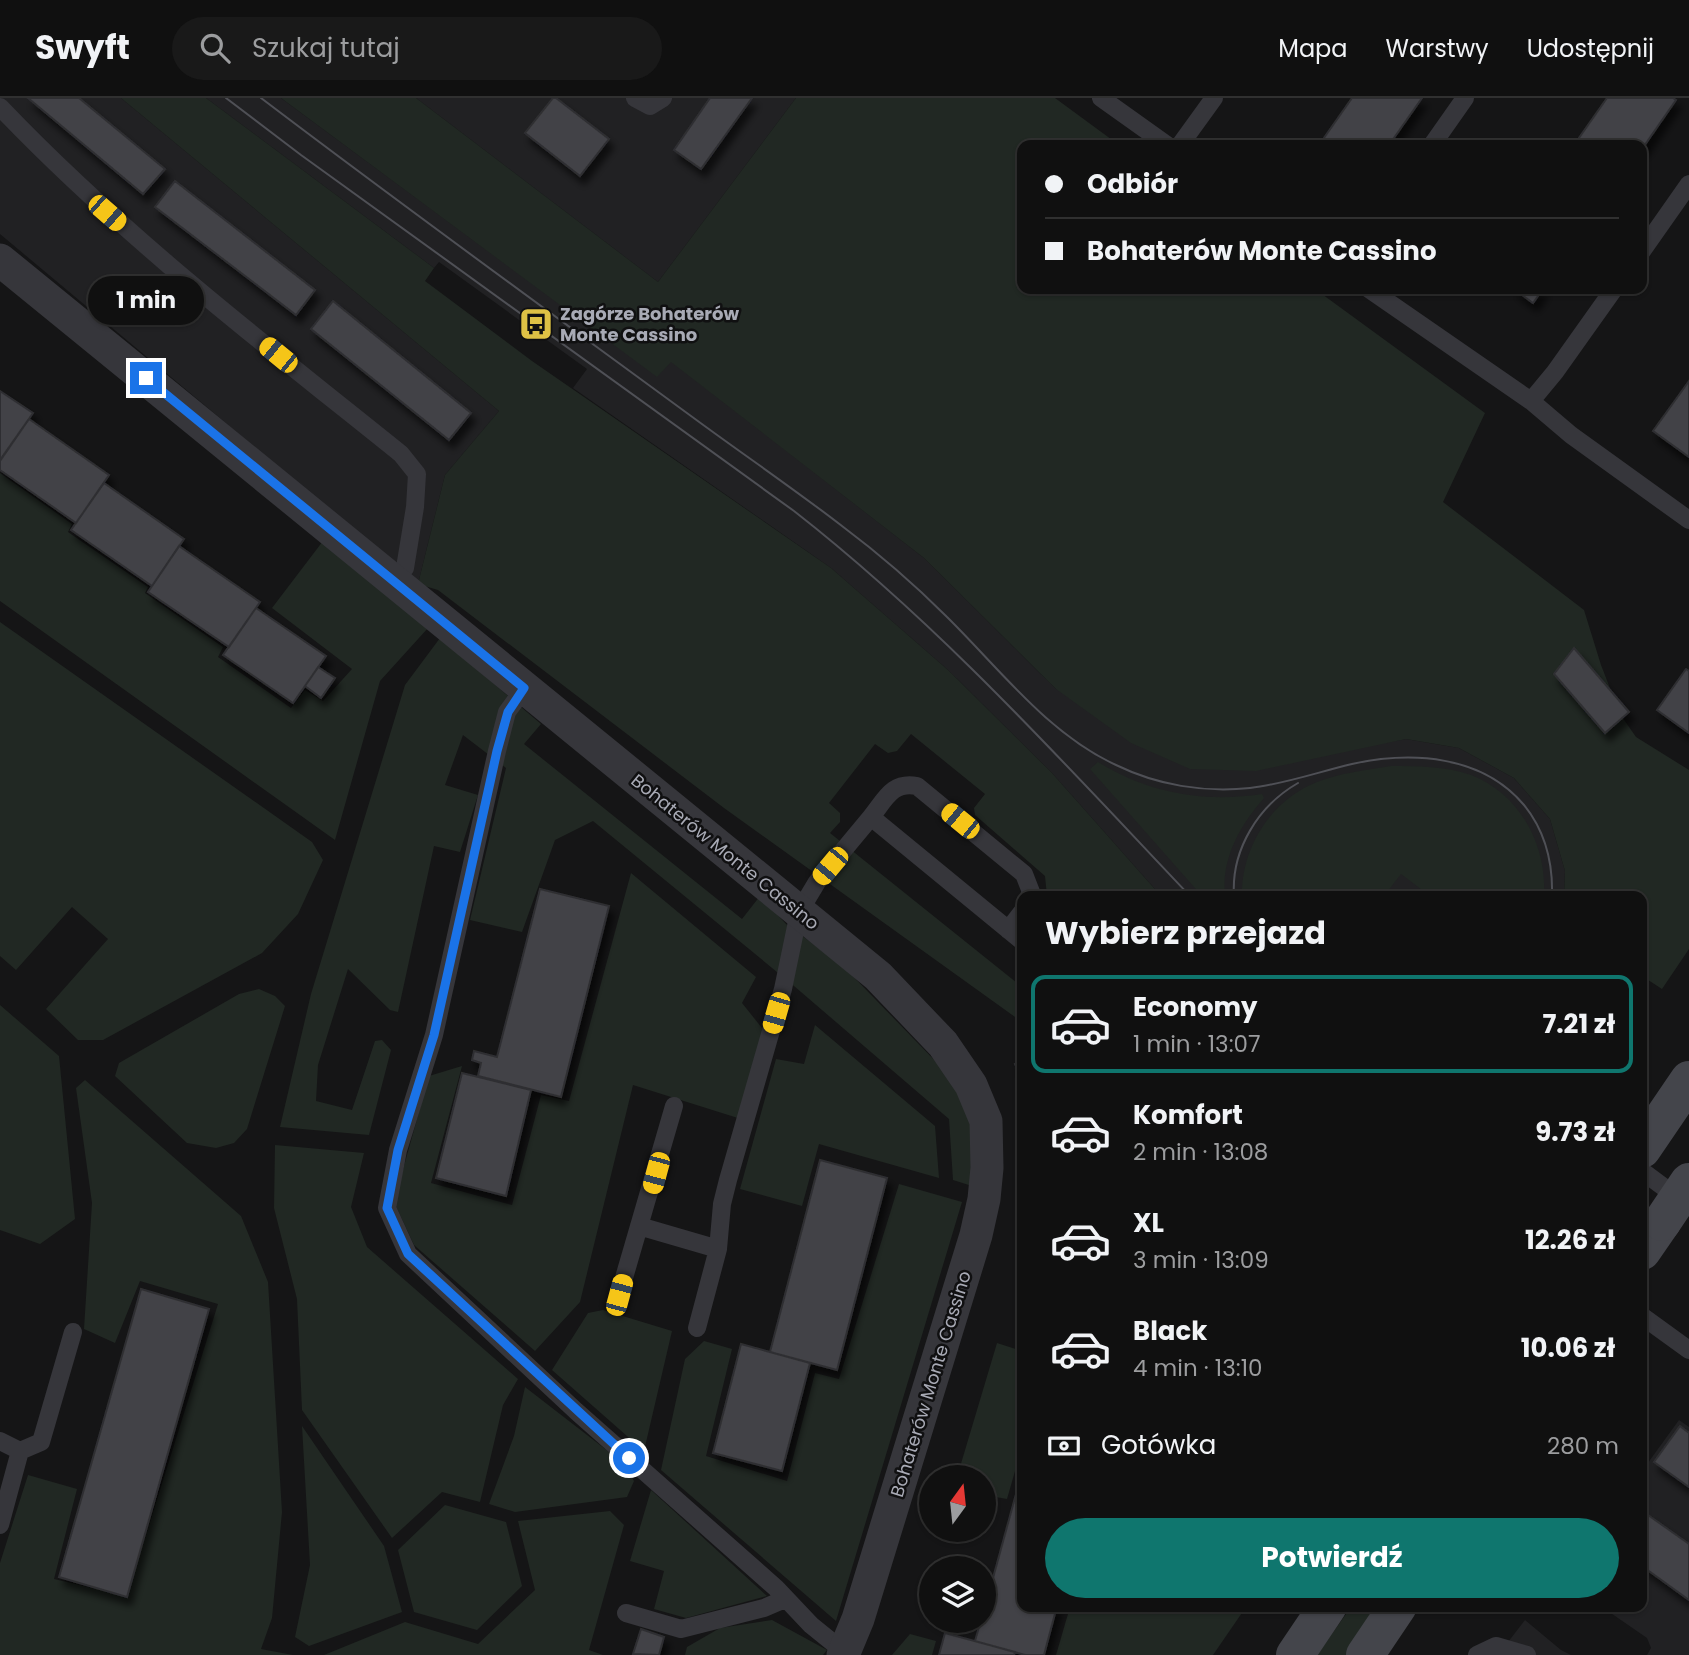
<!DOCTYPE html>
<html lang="pl">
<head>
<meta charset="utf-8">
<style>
	:root { --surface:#101010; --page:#191919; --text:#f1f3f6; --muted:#9c9d9f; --line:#303030; --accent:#0f766e }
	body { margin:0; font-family:Poppins,sans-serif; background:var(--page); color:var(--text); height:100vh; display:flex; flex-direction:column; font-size:26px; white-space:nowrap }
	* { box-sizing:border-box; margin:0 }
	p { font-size:23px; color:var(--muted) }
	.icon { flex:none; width:38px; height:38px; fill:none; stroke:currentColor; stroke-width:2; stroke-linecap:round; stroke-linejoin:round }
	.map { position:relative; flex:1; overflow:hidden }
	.panel { position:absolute; left:1017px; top:793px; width:630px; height:721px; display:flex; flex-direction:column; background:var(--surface); border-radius:14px; box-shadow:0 2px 5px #0004,0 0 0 2px var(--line) }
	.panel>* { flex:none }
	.guide { position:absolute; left:1017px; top:42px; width:630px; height:154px; border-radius:14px; box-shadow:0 2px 5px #0004,0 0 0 2px var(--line); display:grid; align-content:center; height:154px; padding:0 28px; background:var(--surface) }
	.needle { width:46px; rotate:15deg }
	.controls { position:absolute; left:919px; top:1367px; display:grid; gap:14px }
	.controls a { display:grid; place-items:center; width:77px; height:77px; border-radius:50%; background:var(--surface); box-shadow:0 2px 5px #0004,0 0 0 2px var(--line); font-size:35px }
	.end { position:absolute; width:32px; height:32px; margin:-16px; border:9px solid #1a73e8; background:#fff; box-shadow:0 0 0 4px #fff }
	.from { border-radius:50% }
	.bubble { position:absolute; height:49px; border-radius:24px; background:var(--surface); box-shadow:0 2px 5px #0004,0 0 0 2px var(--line); font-size:23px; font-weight:700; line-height:49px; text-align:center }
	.car { position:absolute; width:21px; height:42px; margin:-21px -10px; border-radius:9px; box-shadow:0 0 5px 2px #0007; background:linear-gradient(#f5c518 24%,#345 0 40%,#f5c518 0 76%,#345 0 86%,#f5c518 0) }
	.guide b { display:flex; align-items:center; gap:24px; height:66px; font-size:26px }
	.guide b+b { border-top:2px solid var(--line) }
	.guide i { width:18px; height:18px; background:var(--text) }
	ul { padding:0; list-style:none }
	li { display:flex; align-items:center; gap:21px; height:98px; margin:0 14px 10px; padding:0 14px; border:4px solid transparent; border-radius:14px }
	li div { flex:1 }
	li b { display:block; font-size:26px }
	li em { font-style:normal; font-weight:700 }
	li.current { border-color:var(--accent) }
	li>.icon { width:63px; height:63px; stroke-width:1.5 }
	h2 { padding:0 28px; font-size:32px; line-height:84px }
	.pay { display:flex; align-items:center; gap:18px; height:77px; padding:0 28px; font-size:26px }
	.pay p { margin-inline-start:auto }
	.primary-button { display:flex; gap:14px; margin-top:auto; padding:14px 28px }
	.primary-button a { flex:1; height:80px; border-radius:42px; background:var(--accent); color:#fff; font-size:28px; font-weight:700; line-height:80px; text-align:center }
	header { display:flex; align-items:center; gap:42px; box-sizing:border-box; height:98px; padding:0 35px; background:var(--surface); border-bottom:2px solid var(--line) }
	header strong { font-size:33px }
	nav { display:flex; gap:38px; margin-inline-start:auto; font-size:24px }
	.search { width:490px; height:63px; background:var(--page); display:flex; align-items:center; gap:18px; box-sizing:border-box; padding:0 24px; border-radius:38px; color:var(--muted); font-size:26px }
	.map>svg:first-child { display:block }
	.built { fill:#212123 }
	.green { fill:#212823 }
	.building { fill:#424246; stroke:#2f2f32; stroke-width:2; filter:url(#shadow) }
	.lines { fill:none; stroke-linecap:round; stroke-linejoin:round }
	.lane { stroke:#36363b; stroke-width:18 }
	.street { stroke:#36363b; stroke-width:33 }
	.secondary { stroke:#44454b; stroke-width:38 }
	.tram { stroke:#4f5056; stroke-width:2 }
	.secondary-bridge { stroke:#44454b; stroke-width:38 }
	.route { stroke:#1a73e8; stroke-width:9 }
	.labels { text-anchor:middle; stroke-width:5; stroke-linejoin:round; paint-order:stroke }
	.poi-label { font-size:18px; font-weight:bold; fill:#a8aab5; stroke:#101011; text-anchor:start }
	.street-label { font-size:18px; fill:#a8aab5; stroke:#101011 }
</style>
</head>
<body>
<header>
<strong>Swyft</strong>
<div class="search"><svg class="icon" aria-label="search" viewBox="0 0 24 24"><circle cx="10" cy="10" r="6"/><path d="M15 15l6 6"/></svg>Szukaj tutaj</div>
<nav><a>Mapa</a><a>Warstwy</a><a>Udostępnij</a></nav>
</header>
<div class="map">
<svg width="1689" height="1557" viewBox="0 0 1689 1557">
	<defs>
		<filter id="shadow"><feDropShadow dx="4.5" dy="8" stdDeviation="3.5" flood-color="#0009"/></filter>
	</defs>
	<rect width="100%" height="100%" fill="#151516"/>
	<path class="built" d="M0,0H121L499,313L445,377L418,486L0,136Z
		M206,0H281L657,278L671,263L924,460L1056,591L1339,653L1406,641L1459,650L1514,680L1550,721L1565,773L1564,798H1161L1052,675L948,572L831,470L573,290L587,271L439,164L434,170Z
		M416,0H796L658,184Z
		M1679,1322L1689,1329V1557H1647L1651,1550L1647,1540L1602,1509L1642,1508V1373Z
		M1525,1522L1561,1552L1571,1557H1498Z"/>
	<path class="green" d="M121,0H206L434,170L425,183L532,263L831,470L948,572L1052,675L1161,798H1047L1045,778L975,717L974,710L985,696L911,636L897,653L888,655L875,646L829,705L840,715V724L830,735L1022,889V924L724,710L438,492L418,486L445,377L499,313Z
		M281,0H416L658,184L796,0H1055L1119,47H1022V191H1315L1485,315L1443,404L1584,512L1601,567L1620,616L1636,639L1689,672V851L1662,891L1642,878V798H1564L1565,773L1550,721L1514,680L1459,650L1406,641L1256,673L1190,671L1131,645L1056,591L924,460L671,264L657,279Z
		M0,375L72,426L68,434L148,489L145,495L223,549L218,559L291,610L305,592L323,603L352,571L272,510L323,443L428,530L380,583L335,742L0,503Z
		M0,524L312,744L323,762L298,816L262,855L103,942H78L46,911L108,841L72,809L16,872L0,858Z
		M440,540L541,626L524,646L742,821L760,798L786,826L843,868L943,971L970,1015L972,1088L953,1082L949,1021L794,888L593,723L555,742L522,834L470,822L506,670L463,637L445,687L478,697L460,754L434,748L398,914L390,912L348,871L318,967L316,1003L352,1012L375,943L382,942L391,952L369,1037L280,1029L311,896L405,587Z
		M1098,664C1148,695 1204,705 1262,696L1264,700C1240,727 1221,761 1225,798H1202L1090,671Z
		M1391,668C1417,668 1445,668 1471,677C1520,696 1547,747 1544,798H1430L1401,776L1384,798H1242C1241,750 1271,702 1317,684C1340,675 1366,672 1391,668Z
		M631,775L756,879L742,905L766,935L741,1021L633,987L580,1204L535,1253L414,1147L394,1104L429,978L462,968L431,1085L512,1107L541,997L569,1003Z
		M259,891L275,898L285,908L247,1031L234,1045L216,1050L187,1045L115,978L119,965L239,896Z
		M0,907L59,958L75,1121L40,1146L0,1132Z
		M815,927L935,1028L939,1080L819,1046L802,1108L740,1091L776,961L804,966Z
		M85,982L241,1118L268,1184L282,1414L272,1520L261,1551L293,1557H0V1465L28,1377L77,1391L54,1481L127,1498L218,1206L140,1183L115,1245L84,1231L92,1105L76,990Z
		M275,1047L364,1055L351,1109L367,1149L518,1281L503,1307L480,1404L442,1394L392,1440L302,1312L297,1201L274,1110Z
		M899,1086L962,1104L836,1523L661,1372L685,1261L704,1243L732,1251L706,1358L787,1383L815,1275L839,1281Z
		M603,1212L672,1233L644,1353L552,1272L588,1215Z
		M997,1245L1022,1253V1349L1007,1401L984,1397V1379H957Z
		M525,1289L622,1364L634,1383L627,1399L515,1414L489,1406L514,1338Z
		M302,1328L384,1448L402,1514L309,1548L295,1539L310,1467Z
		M651,1392L767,1498L686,1520L654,1511L664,1473L630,1463Z
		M445,1407L506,1424L522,1488L477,1532L414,1514L398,1452Z
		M610,1413L624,1427L589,1552L603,1557H324L405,1524L478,1546L535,1492L518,1423Z
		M1070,1509V1508L1246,1509L1213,1557H1056Z
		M1351,1509H1379L1346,1557H1317Z
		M772,1522L827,1552L823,1557H685L687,1549L720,1530Z
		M910,1536L936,1543L932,1557H892Z"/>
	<path class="building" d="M28,0H79L165,71L143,96Z
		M553,0H556L609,41L580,78L525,35Z
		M710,0H752L701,71L674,52Z
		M1352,0H1422L1389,47H1319Z
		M1607,0H1673L1676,2L1642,51V47H1574Z
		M175,83L315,192L296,217L155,109Z
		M1514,191H1543L1533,205Z
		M333,203L471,315L449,342L311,231Z
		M1689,283V359L1653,333Z
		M0,293L33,315L0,362Z
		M29,321L109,377L76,425L0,372V363Z
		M104,385L184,441L152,488L71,432Z
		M179,448L260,504L229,549L148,494Z
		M256,510L326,558L293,605L223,557Z
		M1574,550L1629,614L1605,635L1554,576Z
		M318,569L335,580L321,600L305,588Z
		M1686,571L1689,573V635L1657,612Z
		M540,791L609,808L561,999L478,978L481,965L472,962L474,953L497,959Z
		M1022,963V982L1015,966Z
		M462,975L531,992L506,1098L436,1080Z
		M820,1062L887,1080L837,1272L770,1254Z
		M141,1191L209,1211L127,1499L59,1479Z
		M741,1246L810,1265L782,1373L713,1355Z
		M1680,1328L1689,1335V1389L1654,1364Z
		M1022,1374V1508H1057L1044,1557H1025L975,1543L981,1522H984V1513Z
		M1648,1417L1689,1446V1502L1642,1468V1426Z
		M641,1531L664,1539L659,1557L633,1556Z
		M945,1535L1015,1554L1014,1557H939Z"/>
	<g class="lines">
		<path class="lane" d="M635,0L650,8L663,0
			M1101,0L1167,47
			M0,9C122,137 263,245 401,356L417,376L415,409L405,470L395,482
			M1180,47L1214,0
			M1432,47L1465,0
			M1642,153L1689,86
			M1369,191L1531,303L1571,337L1689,422
			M1531,303L1555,274L1614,191
			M524,591L507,614L497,653L434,937L398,1052L387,1110L408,1156L576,1313L776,1490L811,1527L832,1544L846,1550
			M871,719C885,702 892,683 917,688L1024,776L1031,794L1029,798
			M1008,832L1022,814
			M1642,1073L1681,1102
			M639,1128L718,1151
			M619,1197L674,1008
			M1642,1218L1689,1252
			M697,1230L718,1151L722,1106L728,1082L783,891L799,814L817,784L871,719L1022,843
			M0,1343L20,1353L41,1344L73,1234
			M0,1427L20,1353
			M626,1515L681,1531L764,1510L785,1501
			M1477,1557L1496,1548L1527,1557"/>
		<path class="street" d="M0,162L878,878L943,946L971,987L986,1023L987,1070L984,1101L976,1137L858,1521L843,1557"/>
		<path class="secondary" d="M1642,1153L1662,1124
			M1295,1557L1328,1508
			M1365,1557L1398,1508"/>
		<path class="tram" d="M226,0L301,57L794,413C940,527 1063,664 1190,798
			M261,0C403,108 548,213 691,318C741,355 793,390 842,428C878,455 914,486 946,518C999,570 1047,635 1116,667C1157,687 1204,695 1250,690C1285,686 1318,674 1352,666C1412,653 1482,657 1524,707C1545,733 1553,765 1552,798
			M1234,798C1231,752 1258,708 1298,685"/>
		<path class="secondary-bridge" d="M1642,1051L1689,982
			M1662,1124L1689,1084"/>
	</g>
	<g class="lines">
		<path class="route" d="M146,280L524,590L508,614L497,653L434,937L398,1052L387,1110L408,1156L629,1360"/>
	</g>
	<defs>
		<symbol id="bus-square" viewBox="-11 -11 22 22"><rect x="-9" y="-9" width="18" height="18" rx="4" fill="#dec145" stroke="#101011"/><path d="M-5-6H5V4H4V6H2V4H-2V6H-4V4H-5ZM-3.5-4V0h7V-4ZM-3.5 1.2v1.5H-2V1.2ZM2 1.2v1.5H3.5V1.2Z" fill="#111"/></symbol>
	</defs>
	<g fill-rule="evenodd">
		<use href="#bus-square" x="517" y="207" width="38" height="38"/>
	</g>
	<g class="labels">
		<g class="poi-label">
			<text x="560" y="222">Zagórze Bohaterów<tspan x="560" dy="21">Monte Cassino</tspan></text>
		</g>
		<g class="street-label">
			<text transform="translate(725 754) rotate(39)" y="6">Bohaterów Monte Cassino</text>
			<text transform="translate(931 1286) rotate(-73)" y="6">Bohaterów Monte Cassino</text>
		</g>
	</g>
</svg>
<div class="controls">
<a><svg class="needle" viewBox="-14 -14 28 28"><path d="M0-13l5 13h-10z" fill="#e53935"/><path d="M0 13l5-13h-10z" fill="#9c9d9f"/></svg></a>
<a><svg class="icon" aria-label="layers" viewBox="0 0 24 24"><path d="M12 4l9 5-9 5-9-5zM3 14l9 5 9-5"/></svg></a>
</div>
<i class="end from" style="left:629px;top:1360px"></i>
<i class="end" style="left:146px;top:280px"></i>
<div class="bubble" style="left:88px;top:178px;width:116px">1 min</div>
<i class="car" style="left:107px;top:115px;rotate:131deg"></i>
<i class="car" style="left:278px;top:257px;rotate:309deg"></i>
<i class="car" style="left:960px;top:723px;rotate:309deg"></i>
<i class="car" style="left:830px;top:768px;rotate:220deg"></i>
<i class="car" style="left:776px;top:915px;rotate:196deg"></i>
<i class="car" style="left:656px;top:1075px;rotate:195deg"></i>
<i class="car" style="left:619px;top:1197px;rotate:15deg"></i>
<div class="guide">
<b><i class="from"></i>Odbiór</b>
<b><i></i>Bohaterów Monte Cassino</b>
</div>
<section class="panel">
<h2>Wybierz przejazd</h2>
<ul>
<li class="current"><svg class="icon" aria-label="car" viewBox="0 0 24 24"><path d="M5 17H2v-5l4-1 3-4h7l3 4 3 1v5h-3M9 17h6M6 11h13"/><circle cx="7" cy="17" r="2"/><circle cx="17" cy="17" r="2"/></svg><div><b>Economy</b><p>1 min · 13:07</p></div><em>7.21 zł</em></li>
<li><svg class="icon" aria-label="car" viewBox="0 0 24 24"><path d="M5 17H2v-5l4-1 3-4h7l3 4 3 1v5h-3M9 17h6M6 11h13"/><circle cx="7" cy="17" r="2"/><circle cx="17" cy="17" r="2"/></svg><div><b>Komfort</b><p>2 min · 13:08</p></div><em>9.73 zł</em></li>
<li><svg class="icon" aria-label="car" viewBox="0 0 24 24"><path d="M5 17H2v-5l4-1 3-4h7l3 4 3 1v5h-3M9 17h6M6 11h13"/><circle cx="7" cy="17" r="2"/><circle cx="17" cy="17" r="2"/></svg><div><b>XL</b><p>3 min · 13:09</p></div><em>12.26 zł</em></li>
<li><svg class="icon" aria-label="car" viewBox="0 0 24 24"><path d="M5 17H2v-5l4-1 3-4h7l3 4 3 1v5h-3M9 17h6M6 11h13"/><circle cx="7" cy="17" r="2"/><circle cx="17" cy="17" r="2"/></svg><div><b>Black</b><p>4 min · 13:10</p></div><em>10.06 zł</em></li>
</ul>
<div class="pay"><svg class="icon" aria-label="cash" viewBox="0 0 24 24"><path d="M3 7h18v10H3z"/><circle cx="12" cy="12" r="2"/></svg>Gotówka<p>280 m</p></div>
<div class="primary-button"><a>Potwierdź</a></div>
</section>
</div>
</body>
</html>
